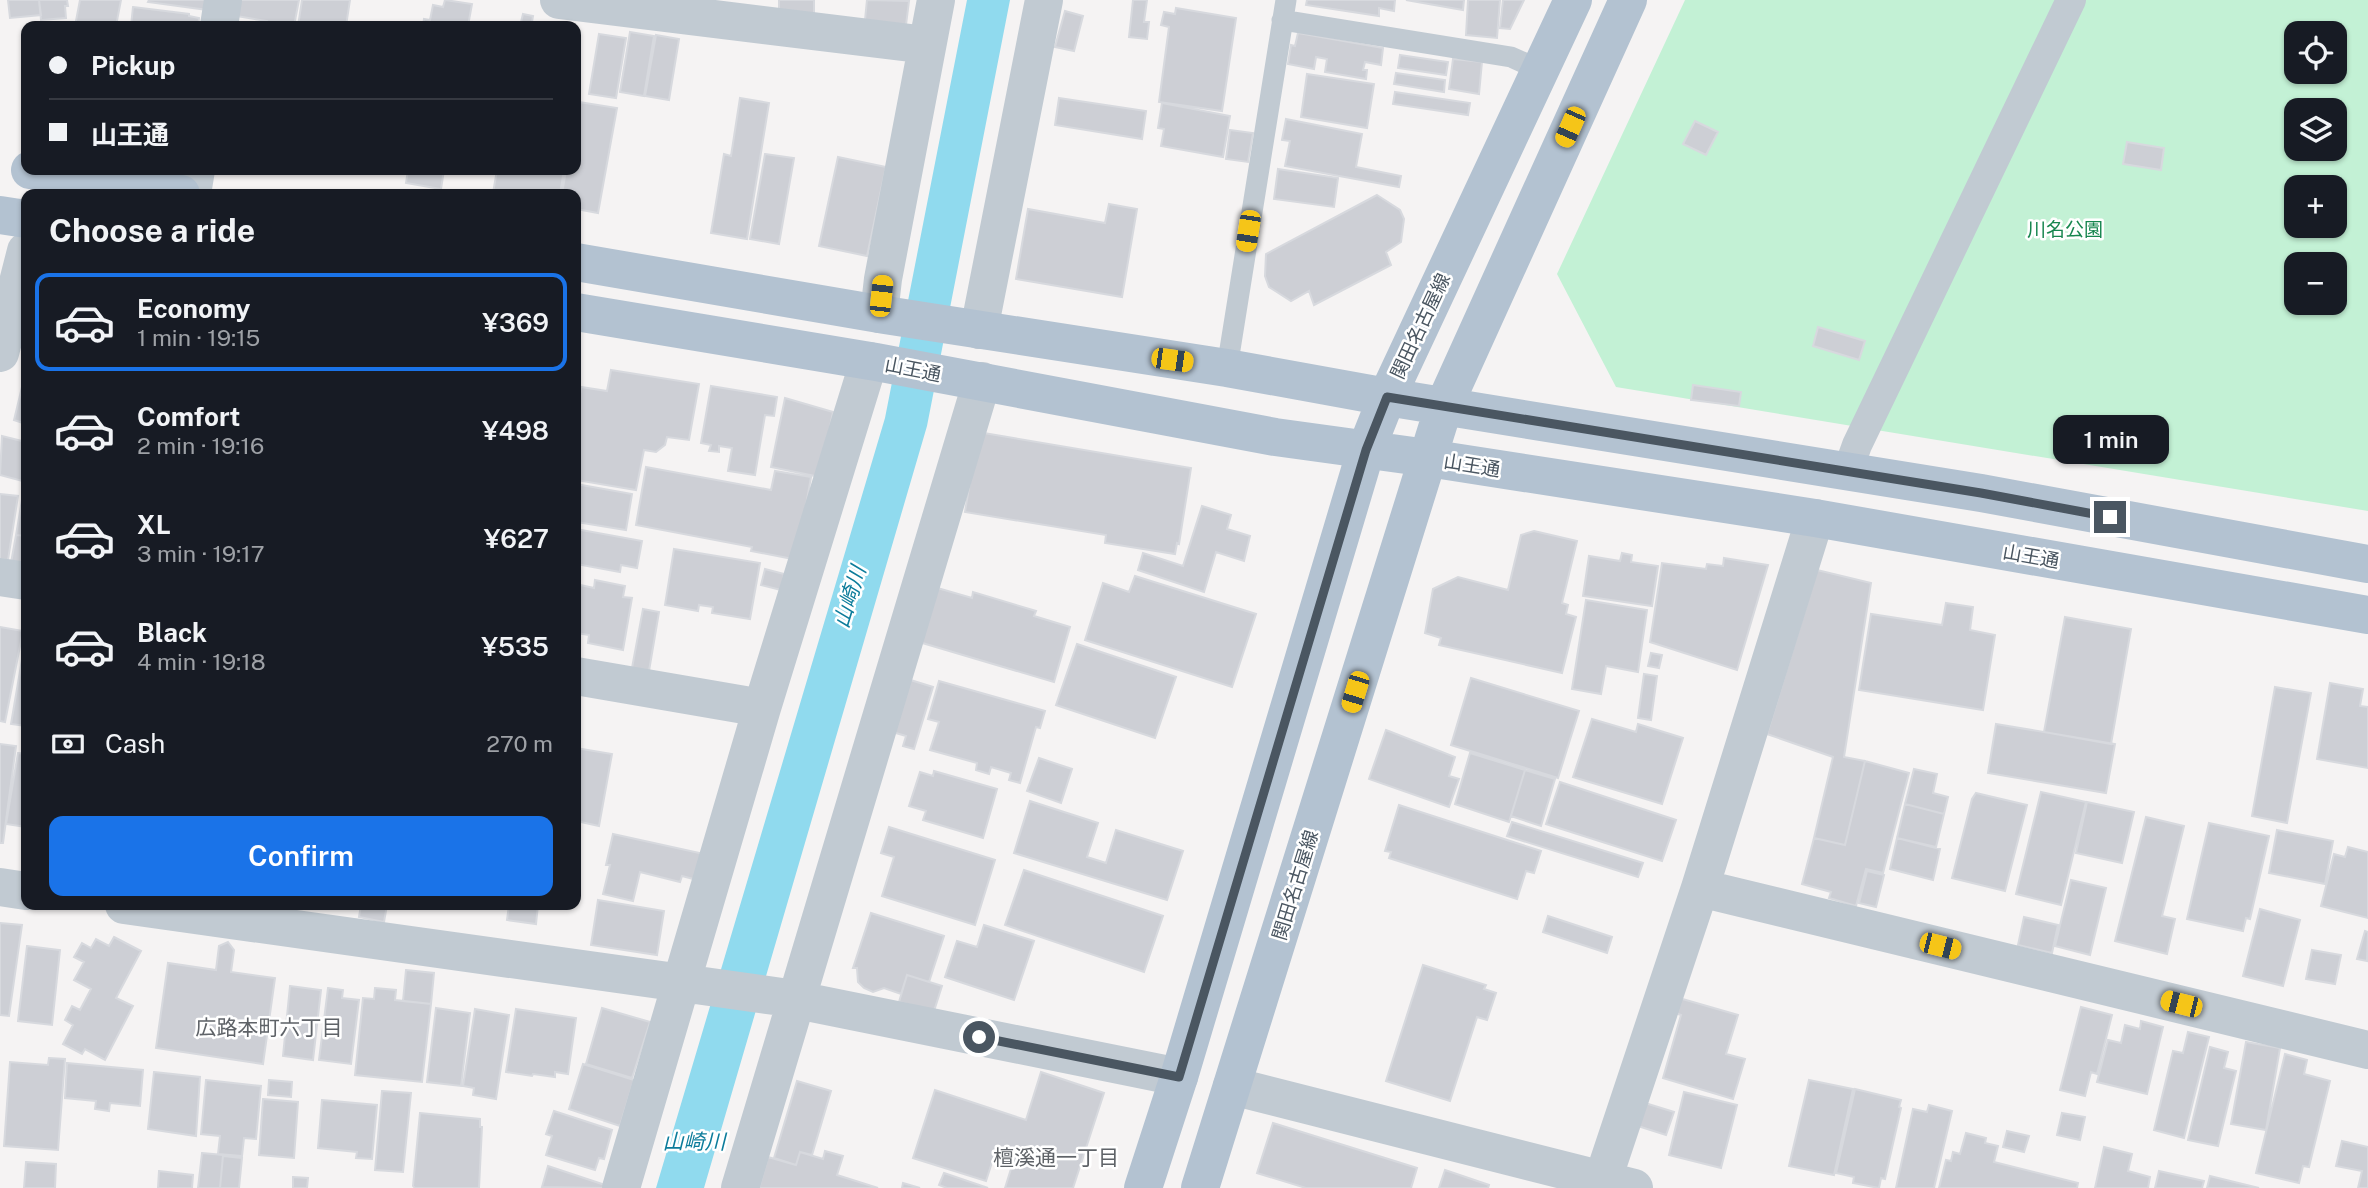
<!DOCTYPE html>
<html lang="en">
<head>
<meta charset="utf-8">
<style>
	:root { --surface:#171b24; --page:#20242c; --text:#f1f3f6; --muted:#9ea1a6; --line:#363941; --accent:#1a73e8 }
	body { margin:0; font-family:"Public Sans","Noto Sans JP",sans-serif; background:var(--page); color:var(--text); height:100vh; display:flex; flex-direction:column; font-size:26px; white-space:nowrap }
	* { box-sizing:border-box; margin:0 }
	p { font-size:23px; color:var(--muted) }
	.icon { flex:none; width:38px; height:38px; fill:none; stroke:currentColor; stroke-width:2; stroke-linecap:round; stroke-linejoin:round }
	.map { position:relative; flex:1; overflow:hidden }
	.side { position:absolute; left:21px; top:189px; width:560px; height:721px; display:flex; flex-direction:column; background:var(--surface); border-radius:14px; box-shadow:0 2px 5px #0004 }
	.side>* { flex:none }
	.hud { position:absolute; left:21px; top:21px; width:560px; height:154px; border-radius:14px; box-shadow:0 2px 5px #0004; display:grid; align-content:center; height:154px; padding:0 28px; background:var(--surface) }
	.buttons { position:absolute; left:2284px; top:21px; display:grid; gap:14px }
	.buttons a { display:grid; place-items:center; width:63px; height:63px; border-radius:14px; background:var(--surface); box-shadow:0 2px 5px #0004; font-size:35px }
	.end { position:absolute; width:32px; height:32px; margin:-16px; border:9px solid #4a5661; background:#fff; box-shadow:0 0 0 4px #fff }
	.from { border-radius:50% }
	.bubble { position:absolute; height:49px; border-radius:14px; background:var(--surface); box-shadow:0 2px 5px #0004; font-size:23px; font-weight:600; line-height:49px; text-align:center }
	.car { position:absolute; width:21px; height:42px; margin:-21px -10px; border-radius:9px; box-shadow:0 0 5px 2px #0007; background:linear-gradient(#f5c518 24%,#345 0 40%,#f5c518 0 76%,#345 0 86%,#f5c518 0) }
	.hud b { display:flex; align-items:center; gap:24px; height:66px; font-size:26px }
	.hud b+b { border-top:2px solid var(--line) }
	.hud i { width:18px; height:18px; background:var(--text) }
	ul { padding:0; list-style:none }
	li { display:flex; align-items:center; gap:21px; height:98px; margin:0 14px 10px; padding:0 14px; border:4px solid transparent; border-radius:14px }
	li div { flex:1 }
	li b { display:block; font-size:26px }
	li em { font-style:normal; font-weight:600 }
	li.selected { border-color:var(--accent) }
	li>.icon { width:63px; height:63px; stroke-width:1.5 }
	h2 { padding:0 28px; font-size:32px; line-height:84px }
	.pay { display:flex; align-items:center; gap:18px; height:77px; padding:0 28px; font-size:26px }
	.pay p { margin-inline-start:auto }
	.action { display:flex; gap:14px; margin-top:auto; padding:14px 28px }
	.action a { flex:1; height:80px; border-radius:14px; background:var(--accent); color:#fff; font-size:28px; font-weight:600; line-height:80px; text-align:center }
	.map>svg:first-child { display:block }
	.green { fill:#c3f1d5; fill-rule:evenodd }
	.water { fill:#90daee }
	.building { fill:#cdcfd5; stroke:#d7d9de; stroke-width:2 }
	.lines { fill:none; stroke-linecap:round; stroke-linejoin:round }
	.service { stroke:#c1cad2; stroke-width:21 }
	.pedestrian { stroke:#c1cad2; stroke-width:30 }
	.minor { stroke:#c1cad2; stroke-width:38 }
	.primary { stroke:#b3c2d1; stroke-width:38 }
	.route { stroke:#4a5661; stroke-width:9 }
	.labels { text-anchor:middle; stroke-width:5; stroke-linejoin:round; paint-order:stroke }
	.park-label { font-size:19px; fill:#17864f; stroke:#fff }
	.street-label { font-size:19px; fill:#4a5661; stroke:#fff }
	.water-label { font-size:21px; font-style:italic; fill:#0c7c9b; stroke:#fff }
	.neighbourhood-label { font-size:21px; fill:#5f6368; stroke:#fff }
</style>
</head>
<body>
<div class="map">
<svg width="2368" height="1188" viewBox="0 0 2368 1188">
	<rect width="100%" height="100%" fill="#f5f3f3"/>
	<path class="green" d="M1685,0H2368V511L1616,387L1557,274ZM2296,33H2334V72H2296ZM2296,110H2334V149H2296ZM2296,187H2334V226H2296ZM2296,264H2334V303H2296Z"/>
	<path class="water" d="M967,0H1010L927,426L704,1188H656L885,418Z"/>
	<path class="building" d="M8,0H39L41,15L10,18Z
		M39,0H67L68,6H65L66,18L41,20Z
		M80,0H121L116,26H75Z
		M149,0H209L208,10L148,2Z
		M239,0H299L294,26H266L267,21L236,16Z
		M302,0H350L346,26H298Z
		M445,0L472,4L468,26H423L424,19L430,20L433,5L443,7Z
		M779,0H814V13L779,17Z
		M867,0L909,1L906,25L865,20Z
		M1133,0H1147L1144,22H1149L1147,39L1129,37Z
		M1307,0H1395L1394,11L1379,8V16L1306,5Z
		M1406,0H1464L1463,10Z
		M1468,0H1500L1497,38L1466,35Z
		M1503,0H1524L1510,29L1500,28Z
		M133,7L189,14V16L199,18L198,26H131Z
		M1176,8L1236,18L1222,111L1159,102L1169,27L1161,25L1164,12L1175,14Z
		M1065,11L1083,16L1074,51L1055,47Z
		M523,14L533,16L532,22L556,26H520Z
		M630,32L654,36L644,96L620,92Z
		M1298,33L1383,48L1381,65L1365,62L1363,70H1367L1366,79L1325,72L1327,59L1316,57L1314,69L1288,64L1291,45L1295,46Z
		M599,34L626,38L616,98L589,94Z
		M656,35L679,39L669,100L645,96Z
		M1400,55L1448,62L1446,75L1398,68Z
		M1453,59L1482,62L1479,94L1449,89Z
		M1396,73L1445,80L1444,92L1394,84Z
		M1307,74L1374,84L1367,128L1301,117Z
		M1395,92L1470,103L1468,115L1393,104Z
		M740,98L769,103L747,239L711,233L724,154L731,156Z
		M1059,98L1146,111L1142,139L1055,125Z
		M579,102L617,108L598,213L576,209V194H562L566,170H576V117Z
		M1162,103L1230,116L1223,157L1161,146L1164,129L1158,128Z
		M1286,119L1362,134L1356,167L1401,176L1399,187L1285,166L1290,141L1282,140Z
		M1695,121L1718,132L1706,155L1683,144Z
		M1230,130L1253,133L1248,162L1226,159Z
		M2127,142L2164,148L2161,170L2123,164Z
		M765,154L794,158L779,244L750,239Z
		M838,157L886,167L867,256L819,246Z
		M1278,169L1338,178L1334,207L1274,199Z
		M408,170H444L441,189L406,183Z
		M497,170H564L560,194L493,193Z
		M1377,195L1400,210L1404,219L1401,242L1386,252L1391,265L1314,305L1309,291L1291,301L1269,287L1265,276L1266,254Z
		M1109,204L1137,209L1122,297L1016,279L1028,209L1105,223Z
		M1818,327L1865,341L1859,360L1813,346Z
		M611,370L699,384L689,440L667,437L665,445L656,452L644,450L636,490L576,480V421L581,387L607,391Z
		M1693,385L1741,392L1739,406L1691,400Z
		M711,386L777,397L774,416L765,415L755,475L728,471L732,448L719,446V452L709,451L711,445L701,443Z
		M22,387L26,388V424L14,420Z
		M785,398L833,412L820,477L771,467Z
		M25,431H26V482L0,475L2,436L22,441Z
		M978,432L1191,468L1179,544L1177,543L1175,554L1105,543L1106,535L965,512Z
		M646,467L771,490L775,471L811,477L799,546L793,559L751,551L752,547L636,525Z
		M576,484L632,494L626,530L576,522Z
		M0,494L18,496L8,560L0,559Z
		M23,494H26V536L16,535Z
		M1202,506L1231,515L1227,529L1250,536L1244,561L1216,552L1204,592L1138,570L1143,553L1183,566Z
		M576,529L642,541L637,568L621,565L620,572L576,564Z
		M1534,531L1577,541L1562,603L1568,605L1566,614L1576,617L1562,673L1439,645L1441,638L1425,633L1433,589L1458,577L1508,590L1521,535Z
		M16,535L26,536V565L11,563Z
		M674,549L760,563L750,619L712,613L713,607L699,605L698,611L665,605Z
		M1622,553L1632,555L1631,562L1658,566L1652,606L1583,596L1589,556L1620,561Z
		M1724,558L1768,565L1737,670L1650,642L1662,563L1706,569L1707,564L1723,566Z
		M765,569L784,574L781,590L761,585Z
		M1817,570L1871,583L1844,757L1865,761L1845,845L1814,838L1833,757L1767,734Z
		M1135,576L1256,614L1232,687L1085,640L1103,583L1129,592Z
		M595,580L625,586L623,597L632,598L623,650L588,643L589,635L576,633V584L594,588Z
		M934,587L972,598L973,592L1036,611L1034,616L1070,627L1054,682L919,642Z
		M1586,600L1647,610L1638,672L1606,666L1601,694L1572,689Z
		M1946,603L1973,607L1970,630L1995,635L1983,710L1859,690L1871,614L1942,625Z
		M643,609L659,612L649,671L632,668Z
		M2065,617L2131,629L2111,744L2044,732Z
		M0,627L23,631L5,722L0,721Z
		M26,636V726L11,724Z
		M1077,644L1176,677L1155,738L1056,705Z
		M1651,653L1662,655L1659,668L1648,666Z
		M1644,674L1657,676L1651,720L1638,718Z
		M904,678L933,687L914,749L903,746L906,736L889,731Z
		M1471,678L1579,711L1558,778L1451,745Z
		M939,681L1045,711L1040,728L1036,727L1020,783L1009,780L1011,773L991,767L989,774L976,770L977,763L930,750L939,722L928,719Z
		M2330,683L2363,689L2360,706L2368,707V768L2317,759Z
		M2275,687L2311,693L2287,823L2252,816Z
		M1592,719L1636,732L1638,724L1683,738L1662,804L1573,777Z
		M1996,724L2115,744L2106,793L1988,773Z
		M1386,730L1455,757L1449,776L1459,779L1449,807L1369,779Z
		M0,744L16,746L3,843H0Z
		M576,748L612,754L599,826L576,821Z
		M18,753L26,754V827L6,824Z
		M1470,753L1525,770L1509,822L1455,804Z
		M1039,758L1072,769L1061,803L1027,791Z
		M1865,761L1909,773L1883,873L1866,869L1856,906L1829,898L1831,892L1802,884L1814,838L1845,845Z
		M1914,769L1937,774L1933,793L1948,797L1944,814L1905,804Z
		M1525,770L1555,779L1541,826L1511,816Z
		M934,771L997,789L983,838L923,820L926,811L909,806L920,772L933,776Z
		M1560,782L1676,820L1662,861L1546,824Z
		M2041,792L2086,802L2061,905L2016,894Z
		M1976,793L2027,805L2005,891L1952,878L1972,799Z
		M1030,801L1098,823L1087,857L1106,863L1116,830L1183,851L1167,900L1014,853Z
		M2087,802L2134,812L2122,863L2076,853Z
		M1905,804L1944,814L1936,847L1897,838Z
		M1399,805L1541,851L1534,873L1526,871L1517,899L1389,858L1391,852L1385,851Z
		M2146,817L2184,826L2162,916L2175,919L2167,954L2115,941Z
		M1512,822L1643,863L1638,877L1507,836Z
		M2209,823L2269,836L2250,919L2246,918L2243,931L2187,919Z
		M889,827L995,860L975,925L882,896L894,857L881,853Z
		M2277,830L2333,841L2325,884L2269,873Z
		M613,834L704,854L697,880L682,876L680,882L640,872L633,901L603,894L610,865H606Z
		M1897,838L1940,849L1933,880L1890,869Z
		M2348,847L2368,852V918L2321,906L2334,854L2345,857Z
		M1024,870L1163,916L1144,972L1005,925Z
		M1867,871L1884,875L1876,907L1859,903Z
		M2071,880L2106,888L2090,955L2055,946Z
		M598,900L664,911L657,955L591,945Z
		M361,905H387L384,922L359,917Z
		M509,905H538L536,924L507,920Z
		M2260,909L2300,920L2283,986L2243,976Z
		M871,913L944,936L929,982L907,975L901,994L884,988L873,992L864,988L858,982L857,968H853Z
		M1548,916L1612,937L1607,953L1543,932Z
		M2024,917L2058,925L2052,953L2018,945Z
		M0,923L22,925L9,1016L0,1015Z
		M984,925L1034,941L1014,1000L945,977L957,941L977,947Z
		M2365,931L2368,932L2367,961L2357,959Z
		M114,937L141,951L116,998L133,1006L105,1060L85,1049L82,1054L63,1044L73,1025L65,1020L72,1006L80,1010L91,989L74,980L84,962L74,957L82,943L91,948L96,939L109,946Z
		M228,942L234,950L231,972L275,978L263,1064L156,1048L168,963L216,970L219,946Z
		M27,946L60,950L52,1025L18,1021Z
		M2312,950L2341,955L2335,984L2306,979Z
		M1423,965L1486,985L1484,989L1496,993L1487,1020L1477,1017L1450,1101L1386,1081Z
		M406,970L434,973L431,1004L403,1001Z
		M907,975L942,986L934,1011L899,1002Z
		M290,986L321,990L313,1060L283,1056Z
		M328,988L343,990L342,998L359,1000L351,1064L319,1060Z
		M375,988L396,990L395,1000L431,1004L422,1082L355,1075L363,998L374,999Z
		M1679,998L1738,1015L1726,1054L1745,1059L1733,1099L1663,1078L1681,1015L1675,1013Z
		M2081,1007L2112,1015L2097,1074L2091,1072L2085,1096L2060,1090Z
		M436,1008L470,1013L461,1086L427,1082Z
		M602,1008L650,1022L632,1078L586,1064Z
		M475,1009L509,1015L496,1099L473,1095L474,1088L463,1086Z
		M516,1009L576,1018L568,1074L555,1072V1077L533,1074L532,1076L506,1072Z
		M2141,1021L2163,1027L2147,1094L2097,1082L2108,1040L2121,1043L2125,1025L2140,1029Z
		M2188,1032L2209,1037L2184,1138L2154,1130L2173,1051L2183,1053Z
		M2246,1042L2280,1048L2266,1130L2231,1124Z
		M2210,1047L2228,1052L2224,1068L2236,1071L2218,1146L2188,1140Z
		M2285,1054L2307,1060L2304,1074L2330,1081L2309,1167L2303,1166L2299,1183L2256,1173Z
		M49,1058L65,1059L58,1150L4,1146L10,1062L48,1065Z
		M67,1063L143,1070L140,1106L110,1103L109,1111L95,1109L96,1101L65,1098Z
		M583,1064L634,1080L620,1126L569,1109Z
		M154,1072L200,1077L196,1136L148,1129Z
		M1041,1072L1104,1093L1073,1188H1005L1015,1156L996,1150L986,1181L913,1158L935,1090L1026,1120Z
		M206,1080L261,1086L256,1139L244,1138L242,1156L218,1154L220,1136L201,1134Z
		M269,1080L292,1082L291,1097L268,1095Z
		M1809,1080L1853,1089L1834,1175L1789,1166Z
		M797,1081L831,1091L812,1155L800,1152L796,1165L774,1158Z
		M1855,1089L1901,1100L1899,1107L1901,1108L1885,1179L1881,1178L1879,1188L1853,1183L1854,1177L1836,1173Z
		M382,1091L411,1093L403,1172L375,1170Z
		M1684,1092L1737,1105L1721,1168L1669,1155Z
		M263,1099L298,1102L294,1158L259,1155Z
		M322,1100L377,1105L372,1159L356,1158L357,1152L318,1148Z
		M1645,1103L1674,1112L1666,1135L1638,1126Z
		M1929,1105L1952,1111L1934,1188H1896L1913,1109L1927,1112Z
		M554,1111L612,1130L604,1159L599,1158L595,1170L546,1155L552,1136L546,1134Z
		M420,1113L480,1119V1127H482L479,1188H415L413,1186Z
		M2062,1113L2085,1117L2080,1140L2057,1135Z
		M1273,1123L1417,1168L1411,1188H1306L1257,1173Z
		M2007,1131L2029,1136L2024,1152L2003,1147Z
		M1966,1133L1986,1138L1985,1143L1998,1146L1994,1162L2078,1183L2077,1188H1939L1946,1160L1951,1161L1953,1152L1960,1154Z
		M2342,1141L2368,1147V1188H2358L2362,1171L2336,1166Z
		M2104,1147L2132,1154L2128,1171L2150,1177L2148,1188H2095Z
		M825,1151L843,1156L837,1175L878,1188H759L768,1157L796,1165L800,1152L823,1159Z
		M202,1153L223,1155L220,1188H198Z
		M223,1156L242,1158L239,1188H220Z
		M26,1162L56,1164L55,1188H24Z
		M548,1166L605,1185L604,1188L542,1187Z
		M1445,1170L1489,1185L1488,1188H1439Z
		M159,1171L193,1175L192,1188H158Z
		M2159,1171L2204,1181L2202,1188H2155Z
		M944,1173L988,1188H947L939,1185Z
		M2210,1176L2259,1188H2207Z
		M293,1177L308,1178L307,1188H293Z
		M903,1183L920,1188H902Z"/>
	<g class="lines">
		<path class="service" d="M1282,20L1511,57L1540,70
			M1227,368L1286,0"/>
		<path class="pedestrian" d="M1847,473L1857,445L2071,0"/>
		<path class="minor" d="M559,0L927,45
			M219,26L223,0
			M192,194L196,170
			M879,314L883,279L936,0
			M979,330L1044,0
			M0,353L26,251
			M0,577L26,581
			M576,676L762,708
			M0,887L26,891
			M1700,888L2368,1050
			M124,905L782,997L1179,1077
			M1232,1086L1634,1188
			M621,1188L762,708L869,361
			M740,1188L982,381
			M1600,1188L1700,888L1815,518"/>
		<path class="primary" d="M30,170L181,194
			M0,215L26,219
			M576,262L885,315L1227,368L1387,397L1981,493L2368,564
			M576,312L876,362L1275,437L1428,458L1815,518L2368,615
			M1143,1188L1179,1077L1366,450L1387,397L1573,0
			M1200,1188L1444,406L1628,0"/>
	</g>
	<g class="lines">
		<path class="route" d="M979,1037L1179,1077L1366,450L1387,397L1981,493L2110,517"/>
	</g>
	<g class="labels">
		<g class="park-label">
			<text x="2065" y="236">川名公園</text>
		</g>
		<g class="street-label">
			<text transform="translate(1420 326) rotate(-65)" y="7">関田名古屋線</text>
			<text transform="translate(913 369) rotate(11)" y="7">山王通</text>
			<text transform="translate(1472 465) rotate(9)" y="7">山王通</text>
			<text transform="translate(2031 556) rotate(10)" y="7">山王通</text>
			<text transform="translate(1295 885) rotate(-73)" y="7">関田名古屋線</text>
		</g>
		<g class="water-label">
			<text transform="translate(850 597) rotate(-73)" y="7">山崎川</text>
			<text x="694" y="1149">山崎川</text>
		</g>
		<g class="neighbourhood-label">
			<text x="269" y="1035">広路本町六丁目</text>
			<text x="1056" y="1165">檀溪通一丁目</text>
		</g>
	</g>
</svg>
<div class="buttons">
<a><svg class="icon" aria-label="locate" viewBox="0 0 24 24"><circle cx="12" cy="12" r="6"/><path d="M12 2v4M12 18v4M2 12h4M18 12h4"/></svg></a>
<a><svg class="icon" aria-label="layers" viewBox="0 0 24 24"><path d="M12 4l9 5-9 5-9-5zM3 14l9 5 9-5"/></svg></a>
<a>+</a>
<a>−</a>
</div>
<i class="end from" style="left:979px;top:1037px"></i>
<i class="end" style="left:2110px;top:517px"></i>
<div class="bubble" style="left:2053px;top:415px;width:116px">1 min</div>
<i class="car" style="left:1570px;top:127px;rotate:204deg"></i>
<i class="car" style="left:1248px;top:231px;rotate:189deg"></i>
<i class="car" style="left:881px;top:296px;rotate:6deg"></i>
<i class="car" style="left:1172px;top:360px;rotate:98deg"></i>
<i class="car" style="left:1355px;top:692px;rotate:197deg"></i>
<i class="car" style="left:1940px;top:946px;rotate:104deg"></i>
<i class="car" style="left:2181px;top:1004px;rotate:284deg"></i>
<div class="hud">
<b><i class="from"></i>Pickup</b>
<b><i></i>山王通</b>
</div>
<section class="side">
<h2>Choose a ride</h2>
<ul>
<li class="selected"><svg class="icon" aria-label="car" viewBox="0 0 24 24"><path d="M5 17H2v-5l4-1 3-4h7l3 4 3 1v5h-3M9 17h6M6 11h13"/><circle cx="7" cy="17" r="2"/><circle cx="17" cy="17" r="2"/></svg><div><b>Economy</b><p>1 min · 19:15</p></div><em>¥369</em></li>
<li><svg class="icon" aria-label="car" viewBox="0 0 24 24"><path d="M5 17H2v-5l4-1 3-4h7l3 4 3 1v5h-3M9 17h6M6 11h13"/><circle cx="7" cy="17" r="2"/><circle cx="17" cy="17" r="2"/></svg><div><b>Comfort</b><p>2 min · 19:16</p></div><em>¥498</em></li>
<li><svg class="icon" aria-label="car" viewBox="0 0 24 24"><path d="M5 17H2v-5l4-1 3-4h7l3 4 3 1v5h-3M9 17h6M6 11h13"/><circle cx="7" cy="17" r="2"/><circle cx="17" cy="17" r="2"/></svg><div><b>XL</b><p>3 min · 19:17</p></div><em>¥627</em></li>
<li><svg class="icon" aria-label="car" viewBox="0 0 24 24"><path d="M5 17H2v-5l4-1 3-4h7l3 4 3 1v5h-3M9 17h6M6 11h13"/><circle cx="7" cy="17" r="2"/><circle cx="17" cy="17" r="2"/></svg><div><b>Black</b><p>4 min · 19:18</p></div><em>¥535</em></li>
</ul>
<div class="pay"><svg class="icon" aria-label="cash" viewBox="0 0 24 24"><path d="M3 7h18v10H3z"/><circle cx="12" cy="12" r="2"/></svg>Cash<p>270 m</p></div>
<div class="action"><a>Confirm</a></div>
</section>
</div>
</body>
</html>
